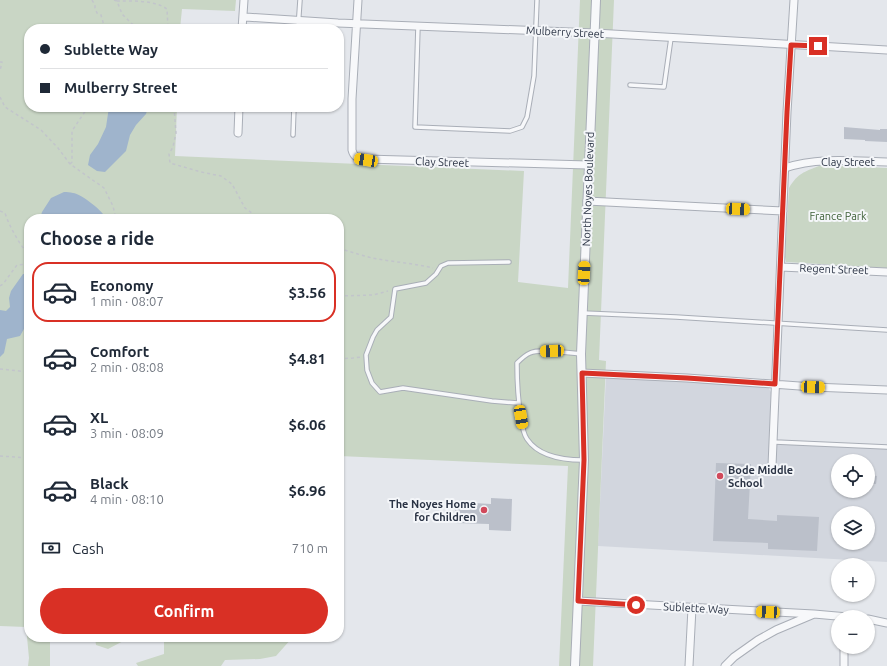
<!DOCTYPE html>
<html lang="en">
<head>
<meta charset="utf-8">
<style>
	:root { --surface:#fff; --page:#f2f2f3; --text:#1f2937; --muted:#747a83; --line:#e0e1e3; --accent:#d93025 }
	body { margin:0; font-family:Ubuntu,sans-serif; background:var(--page); color:var(--text); height:100vh; display:flex; flex-direction:column; font-size:15px; white-space:nowrap }
	* { box-sizing:border-box; margin:0 }
	p { font-size:13px; color:var(--muted) }
	.icon { flex:none; width:22px; height:22px; fill:none; stroke:currentColor; stroke-width:2; stroke-linecap:round; stroke-linejoin:round }
	.map { position:relative; flex:1; overflow:hidden }
	.details { position:absolute; left:24px; top:214px; width:320px; height:428px; display:flex; flex-direction:column; background:var(--surface); border-radius:16px; box-shadow:0 1px 3px #0004 }
	.details>* { flex:none }
	.hud { position:absolute; left:24px; top:24px; width:320px; height:88px; border-radius:16px; box-shadow:0 1px 3px #0004; display:grid; align-content:center; height:88px; padding:0 16px; background:var(--surface) }
	.tools { position:absolute; left:831px; top:454px; display:grid; gap:8px }
	.tools a { display:grid; place-items:center; width:44px; height:44px; border-radius:50%; background:var(--surface); box-shadow:0 1px 3px #0004; font-size:20px }
	.end { position:absolute; width:18px; height:18px; margin:-9px; border:5px solid #d93025; background:#fff; box-shadow:0 0 0 2px #fff }
	.from { border-radius:50% }
	.car { position:absolute; width:12px; height:24px; margin:-12px -6px; border-radius:5px; box-shadow:0 0 3px 1px #0007; background:linear-gradient(#f5c518 24%,#345 0 40%,#f5c518 0 76%,#345 0 86%,#f5c518 0) }
	.hud b { display:flex; align-items:center; gap:14px; height:38px; font-size:15px }
	.hud b+b { border-top:1px solid var(--line) }
	.hud i { width:10px; height:10px; background:var(--text) }
	ul { padding:0; list-style:none }
	li { display:flex; align-items:center; gap:12px; height:60px; margin:0 8px 6px; padding:0 8px; border:2px solid transparent; border-radius:16px }
	li div { flex:1 }
	li b { display:block; font-size:15px }
	li em { font-style:normal; font-weight:700 }
	li.current { border-color:var(--accent) }
	li>.icon { width:36px; height:36px; stroke-width:1.5 }
	h2 { padding:0 16px; font-size:18px; line-height:48px }
	.pay { display:flex; align-items:center; gap:10px; height:44px; padding:0 16px; font-size:15px }
	.pay p { margin-inline-start:auto }
	.primary-button { display:flex; gap:8px; margin-top:auto; padding:8px 16px }
	.primary-button a { flex:1; height:46px; border-radius:24px; background:var(--accent); color:#fff; font-size:16px; font-weight:700; line-height:46px; text-align:center }
	.map>svg:first-child { display:block }
	.built { fill:#d2d6de; fill-rule:evenodd }
	.green { fill:#c9d6c5 }
	.water { fill:#9fb4cc }
	.building { fill:#bbc0ca }
	.lines { fill:none; stroke-linecap:round; stroke-linejoin:round }
	.service-casing { stroke:#a9aeb7; stroke-width:5.5 }
	.minor-casing { stroke:#a9aeb7; stroke-width:9 }
	.tertiary-casing { stroke:#a9aeb7; stroke-width:10 }
	.path { stroke:#c2c5cb; stroke-width:1.5; stroke-dasharray:3 3; stroke-linecap:butt }
	.service { stroke:#f7f8fa; stroke-width:3.5 }
	.minor { stroke:#f7f8fa; stroke-width:7 }
	.tertiary { stroke:#f7f8fa; stroke-width:8 }
	.route { stroke:#d93025; stroke-width:5 }
	.poi-dot { fill:#d1495b; stroke:#f4f6f9; stroke-width:1.5 }
	.labels { text-anchor:middle; stroke-width:4; stroke-linejoin:round; paint-order:stroke }
	.street-label { font-size:11px; fill:#2b3445; stroke:#f4f6f9 }
	.park-label { font-size:11px; fill:#3f6138; stroke:#f4f6f9 }
	.poi-label { font-size:11px; font-weight:bold; fill:#2b3445; stroke:#f4f6f9; text-anchor:start }
</style>
</head>
<body>
<div class="map">
<svg width="887" height="666" viewBox="0 0 887 666">
	<rect width="100%" height="100%" fill="#e4e7ec"/>
	<path class="built" d="M606,376L763,386L768,387L771,392L769,443L887,449V562L598,546ZM838,461H868V491H838ZM838,513H868V543H838Z"/>
	<path class="green" d="M0,0H236L235,11L182,9L180,29H29V107H177L175,156L524,171L518,282L568,288L580,0H614L599,360L606,361L593,666H559L568,466L339,456V219H29V637H50V666H28L29,658L26,627L0,626Z
		M819,166H844L887,168V268L786,262L785,257L789,188C798,173 804,172 819,166Z
		M95,637H293L292,638L276,656L260,659L225,660L221,666H138L136,663L164,654V640L129,638L108,649L96,645Z"/>
	<path class="water" d="M109,107H148L146,114L136,125L130,135L126,151L105,172L97,171L88,165L90,155L98,144L106,127Z
		M64,192C67,192 70,192 73,193C81,194 104,211 106,219H40L42,212L51,198Z
		M23,274H29V320L20,336L7,339L4,353L0,357V310L6,311L10,307L9,298L11,291Z"/>
	<path class="building" d="M844,127L880,130V129H887V142L865,141V140L844,139Z
		M716,463L751,464L748,519L777,521V515L819,517L817,551L768,549V543L713,541Z
		M868,475L877,476L876,484H868Z
		M491,498L512,499L511,531L489,530V524L454,523L456,502L491,504Z"/>
	<g class="lines">
		<defs>
			<path id="service" d="M418,26L415,127L510,131L522,127L527,117L534,76L537,0
				M298,29L300,0
				M630,85L664,87L671,38
				M293,135L294,107
				M509,262L448,263L441,266L436,274L426,283L395,289L391,317L377,330L373,337L366,355L367,370L372,383L380,392L403,388L492,401L518,403
				M583,313L676,317L887,330
				M580,354C569,353 540,348 530,353C525,355 521,359 517,363C517,381 518,400 521,418C522,426 523,433 527,439C539,457 564,460 583,460
				M773,440L775,442L887,447"/>
			<path id="minor" d="M358,0L352,99V150C354,158 358,158 366,159L588,165
				M243,18L246,17L338,23L595,33L887,50
				M242,29L244,0
				M238,133L239,107
				M785,168C817,157 853,161 887,162
				M587,201L783,211
				M781,267L887,272
				M582,373L687,378L813,387L887,390
				M772,466L787,112L794,0
				M578,601L814,614
				M868,619L887,623
				M689,666L692,608
				M725,666L734,657L758,640L776,630L814,614L848,617
				M844,666V647"/>
			<path id="tertiary" d="M575,666L584,460L581,354L596,0"/>
		</defs>
		<use href="#service" class="service-casing"/>
		<use href="#minor" class="minor-casing"/>
		<use href="#tertiary" class="tertiary-casing"/>
		<path class="path" d="M92,0L95,5V8L97,13L101,15L105,29
			M114,0L117,1L122,14L132,24L140,29
			M117,1C133,1 154,0 167,9L168,29
			M0,62H2L0,71
			M0,97L5,107L41,130L58,148L70,164L104,188L113,206L116,219
			M174,107L176,133L173,147L169,154L170,163L201,172L221,176L232,184L245,208L260,219
			M70,164L72,162V131L88,107
			M0,211L5,213C10,228 19,243 29,256
			M339,248C350,252 361,255 372,258C392,262 413,263 433,268
			M0,286L3,284L17,265L27,264L29,265
			M339,296L373,295L388,291
			M339,359L353,358L361,357
			M0,369L29,372
			M0,456L29,458"/>
		<use href="#service" class="service"/>
		<use href="#minor" class="minor"/>
		<use href="#tertiary" class="tertiary"/>
	</g>
	<g class="lines">
		<path class="route" d="M636,605L578,601L584,460L582,373L687,378L775,384L787,112L791,45L818,46"/>
	</g>
	<g class="poi-dot">
		<circle cx="720" cy="476" r="4"/>
		<circle cx="484" cy="510" r="4"/>
	</g>
	<g class="labels">
		<g class="street-label">
			<text transform="translate(565 32) rotate(3)" y="4">Mulberry Street</text>
			<text transform="translate(442 162) rotate(2)" y="4">Clay Street</text>
			<text x="848" y="166">Clay Street</text>
			<text transform="translate(588 189) rotate(-88)" y="4">North Noyes Boulevard</text>
			<text transform="translate(834 269) rotate(2)" y="4">Regent Street</text>
			<text transform="translate(696 608) rotate(3)" y="4">Sublette Way</text>
		</g>
		<g class="park-label">
			<text x="838" y="220">France Park</text>
		</g>
		<g class="poi-label">
			<text x="728" y="474">Bode Middle<tspan x="728" dy="13">School</tspan></text>
			<text x="476" y="508" text-anchor="end">The Noyes Home<tspan x="476" dy="13">for Children</tspan></text>
		</g>
	</g>
</svg>
<div class="tools">
<a><svg class="icon" aria-label="locate" viewBox="0 0 24 24"><circle cx="12" cy="12" r="6"/><path d="M12 2v4M12 18v4M2 12h4M18 12h4"/></svg></a>
<a><svg class="icon" aria-label="layers" viewBox="0 0 24 24"><path d="M12 4l9 5-9 5-9-5zM3 14l9 5 9-5"/></svg></a>
<a>+</a>
<a>−</a>
</div>
<i class="end from" style="left:636px;top:605px"></i>
<i class="end" style="left:818px;top:46px"></i>
<i class="car" style="left:366px;top:160px;rotate:279deg"></i>
<i class="car" style="left:738px;top:209px;rotate:93deg"></i>
<i class="car" style="left:584px;top:273px;rotate:3deg"></i>
<i class="car" style="left:552px;top:351px;rotate:268deg"></i>
<i class="car" style="left:813px;top:387px;rotate:92deg"></i>
<i class="car" style="left:521px;top:417px;rotate:170deg"></i>
<i class="car" style="left:768px;top:612px;rotate:273deg"></i>
<div class="hud">
<b><i class="from"></i>Sublette Way</b>
<b><i></i>Mulberry Street</b>
</div>
<section class="details">
<h2>Choose a ride</h2>
<ul>
<li class="current"><svg class="icon" aria-label="car" viewBox="0 0 24 24"><path d="M5 17H2v-5l4-1 3-4h7l3 4 3 1v5h-3M9 17h6M6 11h13"/><circle cx="7" cy="17" r="2"/><circle cx="17" cy="17" r="2"/></svg><div><b>Economy</b><p>1 min · 08:07</p></div><em>$3.56</em></li>
<li><svg class="icon" aria-label="car" viewBox="0 0 24 24"><path d="M5 17H2v-5l4-1 3-4h7l3 4 3 1v5h-3M9 17h6M6 11h13"/><circle cx="7" cy="17" r="2"/><circle cx="17" cy="17" r="2"/></svg><div><b>Comfort</b><p>2 min · 08:08</p></div><em>$4.81</em></li>
<li><svg class="icon" aria-label="car" viewBox="0 0 24 24"><path d="M5 17H2v-5l4-1 3-4h7l3 4 3 1v5h-3M9 17h6M6 11h13"/><circle cx="7" cy="17" r="2"/><circle cx="17" cy="17" r="2"/></svg><div><b>XL</b><p>3 min · 08:09</p></div><em>$6.06</em></li>
<li><svg class="icon" aria-label="car" viewBox="0 0 24 24"><path d="M5 17H2v-5l4-1 3-4h7l3 4 3 1v5h-3M9 17h6M6 11h13"/><circle cx="7" cy="17" r="2"/><circle cx="17" cy="17" r="2"/></svg><div><b>Black</b><p>4 min · 08:10</p></div><em>$6.96</em></li>
</ul>
<div class="pay"><svg class="icon" aria-label="cash" viewBox="0 0 24 24"><path d="M3 7h18v10H3z"/><circle cx="12" cy="12" r="2"/></svg>Cash<p>710 m</p></div>
<div class="primary-button"><a>Confirm</a></div>
</section>
</div>
</body>
</html>
